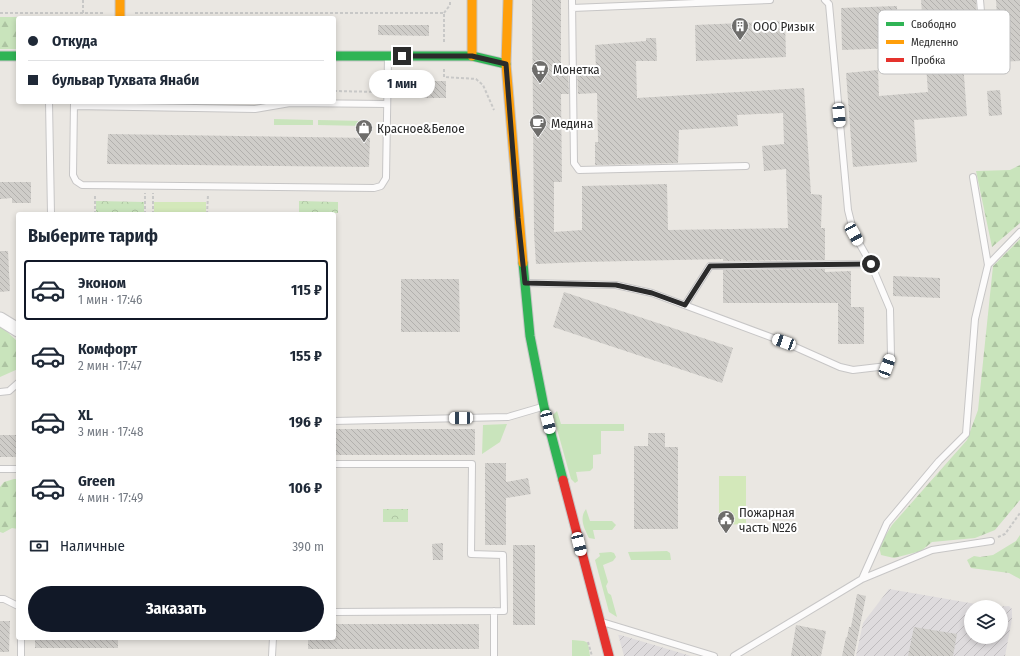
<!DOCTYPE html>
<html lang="ru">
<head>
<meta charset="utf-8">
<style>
	:root { --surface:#fff; --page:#f2f2f3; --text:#1f2937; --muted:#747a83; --line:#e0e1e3; --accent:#111827 }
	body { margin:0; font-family:"Fira Sans Condensed",sans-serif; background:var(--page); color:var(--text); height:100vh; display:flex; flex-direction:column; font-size:15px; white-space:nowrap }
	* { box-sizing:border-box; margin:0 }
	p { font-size:13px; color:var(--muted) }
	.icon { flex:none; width:22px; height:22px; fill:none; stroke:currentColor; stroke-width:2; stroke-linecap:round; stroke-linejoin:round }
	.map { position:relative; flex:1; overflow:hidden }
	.sheet { position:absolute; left:16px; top:212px; width:320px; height:428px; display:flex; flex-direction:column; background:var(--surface); border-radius:4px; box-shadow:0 2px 6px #0003 }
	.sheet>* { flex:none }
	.top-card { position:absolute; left:16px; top:16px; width:320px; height:88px; border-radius:4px; box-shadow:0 2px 6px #0003; display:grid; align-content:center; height:88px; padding:0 12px; background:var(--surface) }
	.controls { position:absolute; left:964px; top:600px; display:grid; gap:8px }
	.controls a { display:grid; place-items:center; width:44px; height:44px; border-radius:50%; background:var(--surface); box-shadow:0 2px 6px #0003; font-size:20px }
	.end { position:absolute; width:18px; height:18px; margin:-9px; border:5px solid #2b2b2b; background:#fff; box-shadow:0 0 0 2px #fff }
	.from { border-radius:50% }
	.bubble { position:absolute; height:28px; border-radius:14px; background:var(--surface); box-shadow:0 2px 6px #0003; font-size:13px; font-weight:700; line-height:28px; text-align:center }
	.car { position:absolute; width:12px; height:24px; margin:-12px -6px; border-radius:5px; box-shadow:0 0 3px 1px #0007; background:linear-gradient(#fff 24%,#345 0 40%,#fff 0 76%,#345 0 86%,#fff 0) }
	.top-card b { display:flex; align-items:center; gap:14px; height:38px; font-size:15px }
	.top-card b+b { border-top:1px solid var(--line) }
	.top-card i { width:10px; height:10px; background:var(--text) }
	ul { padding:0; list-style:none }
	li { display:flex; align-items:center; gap:12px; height:60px; margin:0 8px 6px; padding:0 4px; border:2px solid transparent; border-radius:4px }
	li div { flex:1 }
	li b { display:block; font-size:15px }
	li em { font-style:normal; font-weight:700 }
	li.on { border-color:var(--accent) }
	li>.icon { width:36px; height:36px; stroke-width:1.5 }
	h2 { padding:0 12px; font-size:18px; line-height:48px }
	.pay { display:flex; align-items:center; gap:10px; height:44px; padding:0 12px; font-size:15px }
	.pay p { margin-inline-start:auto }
	.primary-button { display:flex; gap:8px; margin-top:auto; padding:8px 12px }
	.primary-button a { flex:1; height:46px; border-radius:24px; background:var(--accent); color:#fff; font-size:16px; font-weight:700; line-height:46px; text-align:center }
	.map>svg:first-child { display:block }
	.industrial { fill:url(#industrial-furrows); fill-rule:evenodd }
	.grass { fill:#c9e4bc }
	.forest { fill:url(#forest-firs) }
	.park { fill:url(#park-crowns) }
	.pitch { fill:#d3e8ba }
	.building { fill:url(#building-back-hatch) }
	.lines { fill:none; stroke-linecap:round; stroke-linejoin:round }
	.lane-casing { stroke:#c7c6c6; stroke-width:8 }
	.street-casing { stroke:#c7c6c6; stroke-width:15 }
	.fast-casing { stroke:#c7c6c6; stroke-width:11 }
	.slow-casing { stroke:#c7c6c6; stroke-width:11 }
	.jam-casing { stroke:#c7c6c6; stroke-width:11 }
	.path { stroke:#c8c8c7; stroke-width:2; stroke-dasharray:3 2; stroke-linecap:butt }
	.lane { stroke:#fcfbfb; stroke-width:6 }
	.street { stroke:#fcfbfb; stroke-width:13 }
	.fast { stroke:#30b455; stroke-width:9 }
	.slow { stroke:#ff9f0a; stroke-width:9 }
	.jam { stroke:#e5322d; stroke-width:9 }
	.route { stroke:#2b2b2b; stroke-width:5 }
	.labels { text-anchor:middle; stroke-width:4; stroke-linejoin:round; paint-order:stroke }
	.poi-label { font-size:13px; fill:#2b2b2b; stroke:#fff; text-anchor:start }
	.key { fill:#fff; stroke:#bfbfbf; stroke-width:1 }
	.key-label { font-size:11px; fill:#2b2b2b }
</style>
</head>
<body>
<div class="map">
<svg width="1020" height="656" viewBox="0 0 1020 656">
	<defs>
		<pattern id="industrial-furrows" width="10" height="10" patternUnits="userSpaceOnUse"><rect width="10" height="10" fill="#dedbdd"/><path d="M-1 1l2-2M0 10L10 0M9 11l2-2" fill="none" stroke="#bfbcbe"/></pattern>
		<pattern id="forest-firs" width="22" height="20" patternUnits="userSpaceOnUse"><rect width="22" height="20" fill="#c9e4bc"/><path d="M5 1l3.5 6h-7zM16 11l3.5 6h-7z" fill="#adc4a2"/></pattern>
		<pattern id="park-crowns" width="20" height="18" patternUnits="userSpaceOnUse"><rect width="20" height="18" fill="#c9e4bc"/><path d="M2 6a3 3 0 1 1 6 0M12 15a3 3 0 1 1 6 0" fill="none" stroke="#adc4a2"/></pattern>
		<pattern id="building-back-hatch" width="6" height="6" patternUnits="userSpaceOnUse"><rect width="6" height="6" fill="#cfcdc9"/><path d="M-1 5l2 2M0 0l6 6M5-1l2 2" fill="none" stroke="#b2b0ad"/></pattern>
	</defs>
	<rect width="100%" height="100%" fill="#eae7e2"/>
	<path class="industrial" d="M889,589L993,607L1009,606L1012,609V619L1005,656H856L863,623ZM971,607H1001V637H971Z
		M618,634H617L691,656H624Z"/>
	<path class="grass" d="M274,119L313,120V125H274Z
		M318,120L365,121V126L318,125Z
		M557,411L561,424H624V431H601V454L593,455V468L590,471L576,472L578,481L575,483L571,479L553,415Z
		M507,424L500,442L482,454L483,425Z
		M586,509L590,521H612L616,525L612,530H593L595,539L589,538C584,528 579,518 586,509Z
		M667,551L670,553L671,560H631L628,552Z
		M611,552L614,553L616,557L613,561L603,565L608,582L606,586L608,593L611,595L617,617L609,612L595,560L600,556L599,553Z
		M572,640L584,641L588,643L590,656H572Z"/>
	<path class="forest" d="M0,17H52V18H18V49H0Z
		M1020,165V223L992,247L976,171L1010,170Z
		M1020,239V500L995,530L975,538L932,542L921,551L894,558L881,555L879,546L892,525L967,440L978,410L993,266Z
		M0,327H2L18,342V369L0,377Z
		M14,479H18V529L12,528L3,533L0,532V487L4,482Z
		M1020,535V579L1009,573L971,568L967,560L974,556L980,557L993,555L1016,541Z"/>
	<path class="park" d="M96,201L144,202V214H96Z
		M299,201L338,202V213L299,212Z
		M383,509H408V522H383Z"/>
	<path class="pitch" d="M154,202H206V214H154Z
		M719,476H746V524L719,525Z"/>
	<path class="building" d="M532,0H561V70H568L569,94H561L562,182H554V232L582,230V186L667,184L668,230L788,228L786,169L764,171L762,146L784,144L783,113L737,115L738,126L679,130L678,163L595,165V142H598L597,93L578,94L577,70L596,69L595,45L646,41V38H656L657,61H636L637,98L804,88L811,194L822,195L821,228H825V260L723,261V259L583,262L536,264L534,233Z
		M921,0H976L977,21L960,22L967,116L914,120L917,162L853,167L846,73L878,70L879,96L928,92Z
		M996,0H1020V61L1000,62Z
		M897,6L898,48L842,50L841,8Z
		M785,21L786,57L696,61L695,25Z
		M378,25H429V36L378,35Z
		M423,81H446V98H422Z
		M1000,90L1002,115L989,116L987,91Z
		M108,134L370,138L369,167L107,164Z
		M0,182H31V203H12V198L0,199Z
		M0,251H8L10,291L0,292Z
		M825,269V272L851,271V307H864V344H838V303H723V270Z
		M893,276L940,278V298L893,296Z
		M401,279H459L460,332H401Z
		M564,292L733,348L722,383L553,327Z
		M334,429H475V455H334Z
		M648,433H665V447H678V529H634V446H648Z
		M0,435H18V457H0Z
		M485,463H506V482L528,478L531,494L506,498V545H485Z
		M443,543V560H433L432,544Z
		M513,545H535V625H513Z
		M857,594L866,596L854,656H842L846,637L847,638L849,627H851Z
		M0,621H10L9,652H0Z
		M334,624H479V649H308V638H334Z
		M796,625L826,631L821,656H791Z
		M914,627L957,634L953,656H908Z
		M35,638H118V648H35Z"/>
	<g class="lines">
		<defs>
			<path id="lane" d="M572,0L574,163L579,170L746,166
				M980,0L985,57
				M572,8L770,0
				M49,102L51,214
				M74,102L73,175L76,181L82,185L374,188L381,186L386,178L388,57
				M74,106L255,109L290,103L387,104
				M973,177L988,265
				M526,283L616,285L652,293L784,342L840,367L853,370L887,366L891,356L890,309L871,264L854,234L848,210L829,4L825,0
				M685,305L710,266L871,264
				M0,392L9,391L18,383
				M334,421L508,417L542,407
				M334,464H472L471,554L503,555L504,611L334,612
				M0,469H18
				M862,579L932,550L991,541
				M0,599H4L18,606
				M494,611V656
				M602,622L714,656
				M21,656V638
				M272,656L273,638
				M734,656L862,579L887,523L939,461L966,434L975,319L988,265L1020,232"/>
			<path id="street" d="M0,319L18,330"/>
			<path id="fast" d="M0,56H18
				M334,56H472L506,64
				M523,263L530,336L544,407L563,480"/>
			<path id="slow" d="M120,0V18
				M472,0V56
				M508,0L506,64L523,263"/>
			<path id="jam" d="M563,480L609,656"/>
		</defs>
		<use href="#lane" class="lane-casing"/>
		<use href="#street" class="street-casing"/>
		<use href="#fast" class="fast-casing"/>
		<use href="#slow" class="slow-casing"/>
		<use href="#jam" class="jam-casing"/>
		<path class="path" d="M0,13H105
			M83,13V0
			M135,13H444V42
			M444,13L450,5V0
			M444,69V77L476,79L483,85L494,110
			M334,91L379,92
			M95,214V194
			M145,214V193
			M153,214V193
			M207,214L208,195
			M998,537L1005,534L1020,513
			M588,642L592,656"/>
		<use href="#lane" class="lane"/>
		<use href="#street" class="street"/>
		<use href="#fast" class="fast"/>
		<use href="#slow" class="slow"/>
		<use href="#jam" class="jam"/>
	</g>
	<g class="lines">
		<path class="route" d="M402,56H472L506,64L518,218L525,283L616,285L652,293L685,305L710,266L871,264"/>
	</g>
	<defs>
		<symbol id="building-pin" viewBox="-11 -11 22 30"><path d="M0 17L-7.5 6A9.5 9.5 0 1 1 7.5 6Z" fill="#6e6d6b" stroke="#fff"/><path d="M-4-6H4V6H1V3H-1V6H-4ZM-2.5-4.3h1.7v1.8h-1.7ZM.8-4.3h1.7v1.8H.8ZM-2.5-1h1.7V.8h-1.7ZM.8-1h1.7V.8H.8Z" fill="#fff"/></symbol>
		<symbol id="supermarket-pin" viewBox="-11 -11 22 30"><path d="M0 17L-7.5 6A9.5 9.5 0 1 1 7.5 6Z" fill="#6e6d6b" stroke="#fff"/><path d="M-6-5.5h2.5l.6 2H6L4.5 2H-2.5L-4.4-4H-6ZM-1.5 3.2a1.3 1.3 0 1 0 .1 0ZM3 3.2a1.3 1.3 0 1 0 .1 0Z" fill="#fff"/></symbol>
		<symbol id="cafe-pin" viewBox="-11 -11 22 30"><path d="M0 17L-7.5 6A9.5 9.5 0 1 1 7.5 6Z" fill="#6e6d6b" stroke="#fff"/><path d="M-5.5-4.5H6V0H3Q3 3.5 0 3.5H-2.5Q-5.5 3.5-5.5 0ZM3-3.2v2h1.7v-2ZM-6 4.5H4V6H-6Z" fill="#fff"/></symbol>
		<symbol id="shop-pin" viewBox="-11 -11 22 30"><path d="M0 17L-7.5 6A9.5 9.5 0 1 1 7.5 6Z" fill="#6e6d6b" stroke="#fff"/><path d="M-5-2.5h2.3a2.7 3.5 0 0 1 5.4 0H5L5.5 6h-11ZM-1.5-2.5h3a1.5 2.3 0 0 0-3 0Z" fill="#fff"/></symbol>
		<symbol id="civic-pin" viewBox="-11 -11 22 30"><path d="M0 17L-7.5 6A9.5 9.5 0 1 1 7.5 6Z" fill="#6e6d6b" stroke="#fff"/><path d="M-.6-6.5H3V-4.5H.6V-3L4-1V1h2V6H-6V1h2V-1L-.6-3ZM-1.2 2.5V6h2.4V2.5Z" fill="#fff"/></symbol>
	</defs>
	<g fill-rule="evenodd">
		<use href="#building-pin" x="730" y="16" width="20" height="27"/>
		<use href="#supermarket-pin" x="530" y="59" width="20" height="27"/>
		<use href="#cafe-pin" x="528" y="113" width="20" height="27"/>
		<use href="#shop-pin" x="354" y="118" width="20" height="27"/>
		<use href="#civic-pin" x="716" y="509" width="20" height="27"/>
	</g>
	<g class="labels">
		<g class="poi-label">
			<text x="753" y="31">ООО Ризык</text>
			<text x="553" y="74">Монетка</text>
			<text x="551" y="128">Медина</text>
			<text x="377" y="133">Красное&amp;Белое</text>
			<text x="739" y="517">Пожарная<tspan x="739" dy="15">часть №26</tspan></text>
		</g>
	</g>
	<rect x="878" y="10" width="132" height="64" rx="6" class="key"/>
	<rect x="886" y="22" width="18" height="4" fill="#30b455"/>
	<rect x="886" y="40" width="18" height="4" fill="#ff9f0a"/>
	<rect x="886" y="58" width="18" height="4" fill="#e5322d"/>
	<g class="key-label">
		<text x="911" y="28">Свободно</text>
		<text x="911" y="46">Медленно</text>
		<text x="911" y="64">Пробка</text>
	</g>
</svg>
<div class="controls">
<a><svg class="icon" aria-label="layers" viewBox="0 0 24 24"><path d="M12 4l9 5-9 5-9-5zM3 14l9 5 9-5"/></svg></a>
</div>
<i class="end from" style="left:871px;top:264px"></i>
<i class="end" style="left:402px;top:56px"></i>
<div class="bubble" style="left:369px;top:70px;width:66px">1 мин</div>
<i class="car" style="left:839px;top:115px;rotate:175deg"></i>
<i class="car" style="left:854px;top:234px;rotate:151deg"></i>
<i class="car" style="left:784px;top:342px;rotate:290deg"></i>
<i class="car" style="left:887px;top:366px;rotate:20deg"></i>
<i class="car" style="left:461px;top:418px;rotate:269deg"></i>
<i class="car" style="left:548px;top:422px;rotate:166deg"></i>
<i class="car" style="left:579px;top:544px;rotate:166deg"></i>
<div class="top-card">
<b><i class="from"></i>Откуда</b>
<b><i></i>бульвар Тухвата Янаби</b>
</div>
<section class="sheet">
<h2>Выберите тариф</h2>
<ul>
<li class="on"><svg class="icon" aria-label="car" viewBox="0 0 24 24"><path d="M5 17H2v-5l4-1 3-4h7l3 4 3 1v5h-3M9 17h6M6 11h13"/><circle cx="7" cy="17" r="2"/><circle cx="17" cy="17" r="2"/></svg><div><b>Эконом</b><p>1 мин · 17:46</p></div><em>115 ₽</em></li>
<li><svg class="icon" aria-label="car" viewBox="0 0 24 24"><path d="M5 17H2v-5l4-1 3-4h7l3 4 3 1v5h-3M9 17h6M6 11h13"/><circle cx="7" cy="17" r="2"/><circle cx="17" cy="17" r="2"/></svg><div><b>Комфорт</b><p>2 мин · 17:47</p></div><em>155 ₽</em></li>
<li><svg class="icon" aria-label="car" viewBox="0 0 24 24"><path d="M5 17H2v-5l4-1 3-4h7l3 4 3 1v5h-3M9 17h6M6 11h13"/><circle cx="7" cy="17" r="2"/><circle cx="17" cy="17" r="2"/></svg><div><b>XL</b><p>3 мин · 17:48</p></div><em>196 ₽</em></li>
<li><svg class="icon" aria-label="car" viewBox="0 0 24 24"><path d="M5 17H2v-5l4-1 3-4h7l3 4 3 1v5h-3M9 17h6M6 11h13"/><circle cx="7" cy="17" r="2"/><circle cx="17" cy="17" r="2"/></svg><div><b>Green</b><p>4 мин · 17:49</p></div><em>106 ₽</em></li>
</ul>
<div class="pay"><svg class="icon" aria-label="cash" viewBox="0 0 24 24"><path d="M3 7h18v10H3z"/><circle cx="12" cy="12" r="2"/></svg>Наличные<p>390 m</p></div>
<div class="primary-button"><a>Заказать</a></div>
</section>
</div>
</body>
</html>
